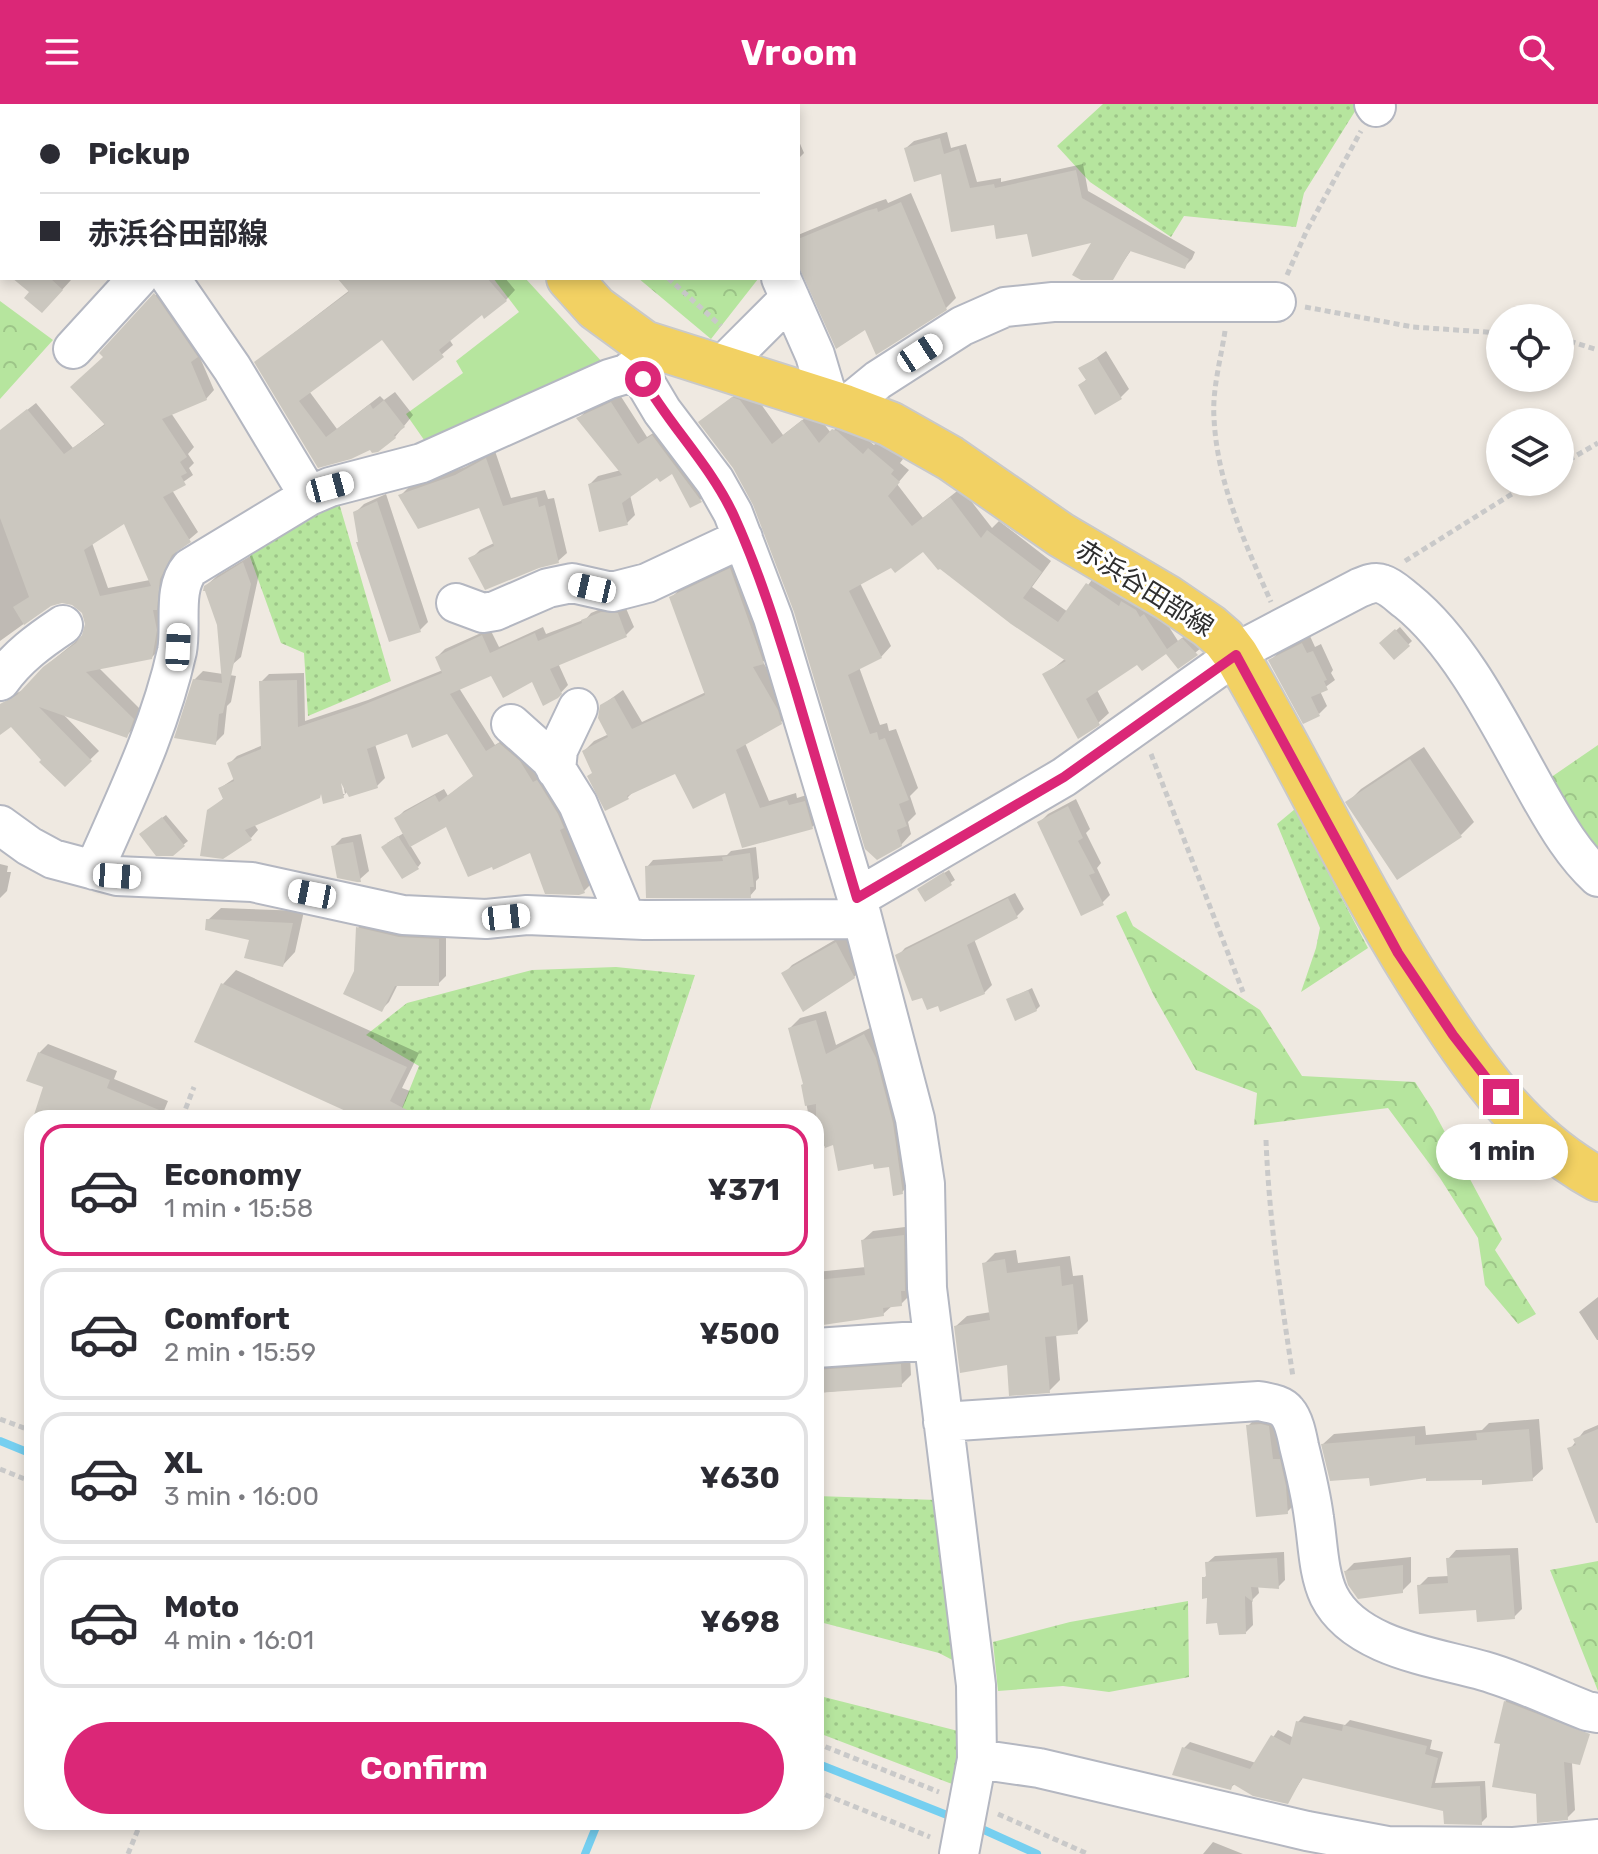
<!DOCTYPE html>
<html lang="en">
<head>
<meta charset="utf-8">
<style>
	:root { --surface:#fff; --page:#f7f7f7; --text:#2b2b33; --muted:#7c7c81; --line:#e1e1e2; --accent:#db2777 }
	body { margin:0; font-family:Rubik,"Noto Sans JP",sans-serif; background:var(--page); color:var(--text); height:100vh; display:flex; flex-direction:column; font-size:30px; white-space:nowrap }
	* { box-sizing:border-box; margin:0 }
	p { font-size:26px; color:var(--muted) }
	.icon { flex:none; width:44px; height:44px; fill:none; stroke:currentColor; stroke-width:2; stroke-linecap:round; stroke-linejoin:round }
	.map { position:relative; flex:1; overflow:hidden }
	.drawer { position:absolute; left:24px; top:1006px; width:800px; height:720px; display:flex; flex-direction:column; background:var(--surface); border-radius:24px; box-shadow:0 4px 12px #0003 }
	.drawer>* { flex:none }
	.top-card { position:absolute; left:0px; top:0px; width:800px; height:176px; box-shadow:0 4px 12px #0003; display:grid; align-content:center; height:176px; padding:0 40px; background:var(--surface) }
	.buttons { position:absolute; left:1486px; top:200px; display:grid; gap:16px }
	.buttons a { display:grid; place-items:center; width:88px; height:88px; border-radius:50%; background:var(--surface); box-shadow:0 4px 12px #0003; font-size:40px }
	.end { position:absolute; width:36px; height:36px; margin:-18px; border:10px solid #db2777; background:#fff; box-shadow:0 0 0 4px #fff }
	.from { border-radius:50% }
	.bubble { position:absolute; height:56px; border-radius:28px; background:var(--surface); box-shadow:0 4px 12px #0003; font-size:26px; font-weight:700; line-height:56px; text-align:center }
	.car { position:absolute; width:24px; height:48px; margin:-24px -12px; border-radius:10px; box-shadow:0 0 6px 2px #0007; background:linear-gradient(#fff 24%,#345 0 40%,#fff 0 76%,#345 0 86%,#fff 0) }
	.top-card b { display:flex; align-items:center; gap:28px; height:76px; font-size:30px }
	.top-card b+b { border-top:2px solid var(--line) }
	.top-card i { width:20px; height:20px; background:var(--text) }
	ul { padding:14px 0 0; list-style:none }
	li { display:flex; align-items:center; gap:24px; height:132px; margin:0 16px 12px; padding:0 24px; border:4px solid var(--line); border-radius:24px }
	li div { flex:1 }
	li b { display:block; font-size:30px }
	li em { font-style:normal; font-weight:700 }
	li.selected { border-color:var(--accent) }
	li>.icon { width:72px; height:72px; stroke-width:1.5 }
	.cta { display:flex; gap:16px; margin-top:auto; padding:16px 40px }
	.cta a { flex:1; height:92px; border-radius:48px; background:var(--accent); color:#fff; font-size:32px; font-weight:700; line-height:92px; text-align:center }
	header { display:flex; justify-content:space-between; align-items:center; height:104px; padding:0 40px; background:var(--accent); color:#fff; font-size:36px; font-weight:700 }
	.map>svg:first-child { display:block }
	.grass { fill:url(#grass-dots) }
	.forest { fill:url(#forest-crowns) }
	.park { fill:#b6e59e }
	.shadow { fill:#0003; fill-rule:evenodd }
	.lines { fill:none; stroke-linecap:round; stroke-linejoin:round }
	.stream { stroke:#75cff0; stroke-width:8 }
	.building { fill:#cbc7bf; fill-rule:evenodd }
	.minor-casing { stroke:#b4b7c1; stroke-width:42 }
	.major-casing { stroke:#c9c9c9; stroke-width:48 }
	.path { stroke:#c9c9c9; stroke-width:5; stroke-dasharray:6 4; stroke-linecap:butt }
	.minor { stroke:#fff; stroke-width:38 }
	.major { stroke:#f2d163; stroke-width:44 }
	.route { stroke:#db2777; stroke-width:10 }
	.labels { text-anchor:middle; stroke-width:6; stroke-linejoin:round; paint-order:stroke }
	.street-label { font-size:26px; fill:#2e2e2e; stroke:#fff }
</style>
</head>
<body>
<header><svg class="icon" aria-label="menu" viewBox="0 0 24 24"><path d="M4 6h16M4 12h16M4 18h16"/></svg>Vroom<svg class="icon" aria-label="search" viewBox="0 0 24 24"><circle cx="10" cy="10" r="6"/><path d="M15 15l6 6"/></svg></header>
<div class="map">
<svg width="1598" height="1750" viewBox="0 0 1598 1750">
	<defs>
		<pattern id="grass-dots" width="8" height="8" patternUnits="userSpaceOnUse" patternTransform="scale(2)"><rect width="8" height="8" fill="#b6e59e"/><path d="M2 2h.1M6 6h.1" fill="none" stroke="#9dc588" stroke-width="1.8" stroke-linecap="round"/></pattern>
		<pattern id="forest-crowns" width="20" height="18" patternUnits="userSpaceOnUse" patternTransform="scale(2)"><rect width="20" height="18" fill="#b6e59e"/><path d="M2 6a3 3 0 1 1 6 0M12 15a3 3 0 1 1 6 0" fill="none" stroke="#9dc588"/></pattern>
	</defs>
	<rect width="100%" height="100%" fill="#efe9e1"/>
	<path class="grass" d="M1103,0H1353L1357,4L1304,89L1296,123L1184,112L1171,133L1090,78L1057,42Z
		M339,399L391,577L308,612L304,549L281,539L249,450Z
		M1295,705L1368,844L1301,888L1316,844L1320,824L1277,720Z
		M616,863L695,871L647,1014H398L419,962L366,931L407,899L532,866Z
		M816,1392L937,1396L964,1562L939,1549L816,1517Z
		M816,1591L966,1629L952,1680L816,1628Z"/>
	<path class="forest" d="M638,174H758V175L711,235Z
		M0,197L53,236L0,295Z
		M1598,641V754L1547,676Z
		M1126,807L1133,822L1260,906L1302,972L1415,978L1433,1006L1502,1135L1495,1146L1536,1210L1518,1220L1485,1181L1478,1134L1440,1074L1388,1004L1254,1021L1257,989L1196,966L1154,892L1116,812Z
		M1598,1457V1587L1550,1466Z
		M1188,1497L1189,1573L1109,1588L1063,1582L998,1587L993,1538L1070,1518Z"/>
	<path class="park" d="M493,174H525L604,260L429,343L406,310L463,269L456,257L519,208Z"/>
	<path class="shadow" d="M271,0H382L381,2Z
		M432,0H457L458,2H431Z
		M496,0H522L529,2H494Z
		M546,0H577L582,2H545Z
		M675,0H741L740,2Z
		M947,28L951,44L966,40L977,78L1001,74V78L1083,60L1088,87L1195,148L1192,155L1185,162L1132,145L1112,174L1095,136L1028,128L995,118L942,68L906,44L914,37Z
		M798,35L804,49L798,55Z
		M911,89L956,194L946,204L866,223L798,158V131L877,98L886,95L888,99Z
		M34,174H68L71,176L51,198Z
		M340,174H505L515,186L506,196L482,208L449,235L453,241L414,274L382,233L309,287L337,325L380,292L384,296L395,288L413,311L395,333L319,362L256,258L350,186Z
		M163,183L204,243L198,249L214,286L206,295L171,309L194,343L188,350L194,359L189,364L193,371L172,386L198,428L178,445L168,465L160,545L151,554L98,563L141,606L134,624L126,632L61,608L99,647L67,678L1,603L13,591L25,585L47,561L85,530L87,520L83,508L73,499L60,497L50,501L0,537V327L36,299L73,344L106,319L105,252L102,249ZM125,417L150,476L108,484L92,439Z
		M1106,247L1129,285L1120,294L1080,281L1087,275L1081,265Z
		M744,284L751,286L783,331L814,307L831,329L844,316L874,341L880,335L903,355L900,359L909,366L897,380L923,414L961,384L992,424L999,417L1051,457L1032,483L1068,508L1097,469L1155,501L1178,537L1194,525L1207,539L1178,563L1166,548L1137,558L1097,586L1109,609L1098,619L1045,571L1066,554L923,445L860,479L891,542L881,553L859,563L880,621L887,619L889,627L896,625L918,684L910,692L916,710L908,718L911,730L901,741L796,507L755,400L734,363L701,318Z
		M620,291L647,333L661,324L709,388L700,396L672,367L658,371L630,391L635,411L627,419L590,380L598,372L621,366L579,314L587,306Z
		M495,347L511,394L545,386L548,395L554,394L567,449L558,457L471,455L480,446L494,439L481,401L400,392L409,383L465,363Z
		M386,390L428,518L420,526L355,409L364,400Z
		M252,451L259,470L241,553L233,560L207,481L217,472Z
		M739,457L771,550L763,558L786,597L789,610L781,618L745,639L769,697L796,689L797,694L813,689L821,714L812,723L744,742L726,686L676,667L634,687L627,694L594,668L585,646L594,637L609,630L601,602L623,586L642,618L706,588L672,493L680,485Z
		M610,501L625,502L634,523L626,531L558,559L568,581L557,593L533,576L492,569L459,584L495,641L508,633L545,669L592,779L584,787L531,746L447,720L410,741L421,759L418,763L387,739L404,729L396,715L404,707L444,685L448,692L475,671L448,628L408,627L375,640L385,674L377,682L348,687L343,692L323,689L254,720L258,726L251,734L209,707L224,694L220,684L235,674L229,660L237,652L263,641L261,578L269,570L304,569L305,617L368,596L443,566L437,553L445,545L490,525L499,543L543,523L546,530L586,515L591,509ZM341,669L345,690H341L337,670Z
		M1400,523L1412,537L1394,554L1382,539Z
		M1310,532L1315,543L1321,540L1333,566L1331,569L1335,576L1320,587L1327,602L1319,610L1270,557L1278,549Z
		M203,567L236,572L231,598L227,602L224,630L215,639L194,576Z
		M1424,643L1474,718L1461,731L1348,698L1361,685Z
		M1076,695L1090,725L1086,729L1101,759L1097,764L1110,791L1102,799L1040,718L1048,710Z
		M166,711L188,737L172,750L145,727Z
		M361,730L369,767L360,775L333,743L342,734Z
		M756,743L759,774L756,777V785L750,792L647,763L653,756L727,751L731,747Z
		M0,760L8,762L7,768H11L7,787L0,794Z
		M949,766L955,776L926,795L919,785Z
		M1015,789L1024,805L1017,812L974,835L992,881L984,889L898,852L905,844Z
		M221,804L304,807L295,848L283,861L251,835L208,816Z
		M366,816L446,828V872L438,880H398L389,898L381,906L356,867L358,824Z
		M845,830L863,864L854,873L784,870L792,861Z
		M236,866L419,949L402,984L410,987L400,1010L396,1014H366L196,937L223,880Z
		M1032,884L1040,902L1036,906L1008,896Z
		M826,907L836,941L874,922L912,1078L902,1088L891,1060L875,1058L835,1039L816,1044V1014H809L803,981L805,980L790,924L800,914Z
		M48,940L117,967L114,975L168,997L161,1014H35L45,982L39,949Z
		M913,1122L911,1190L901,1200L893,1201L883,1210L816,1220V1168L866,1163L863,1136L873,1127Z
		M1016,1146L1018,1159L1070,1152L1073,1172L1083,1171L1088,1217L1077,1228L1056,1230L1060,1276L1049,1287L956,1222L967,1212L991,1208L985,1159L995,1149Z
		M1598,1193V1236H1597L1579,1208Z
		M910,1251L911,1271L901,1281L816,1289V1254Z
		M1256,1314L1276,1315L1280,1349L1287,1348L1294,1401L1287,1408L1248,1322Z
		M1539,1315L1543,1365L1532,1375L1428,1371L1323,1340L1334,1330L1425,1322L1426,1331L1482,1326L1489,1319Z
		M1598,1321V1381L1570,1345L1584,1327Z
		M1518,1444L1522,1505L1514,1513L1419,1482L1428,1473L1449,1472L1448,1455L1456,1446Z
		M1284,1448L1285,1476L1278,1483L1258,1482L1259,1489L1252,1496L1253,1521L1246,1528L1210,1492L1204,1474L1208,1470L1207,1459L1215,1452Z
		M1411,1453V1478L1402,1487L1346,1467L1354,1459Z
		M1513,1590L1569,1613L1575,1706L1567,1714L1538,1689L1502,1638L1505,1598Z
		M1304,1612L1345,1621L1350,1616L1432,1636L1430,1645L1443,1648L1435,1679L1485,1677L1487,1713L1481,1719L1445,1705L1304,1672L1287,1698L1236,1679L1230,1684L1184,1644L1190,1638L1256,1659L1278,1626L1294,1634L1298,1618Z
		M1213,1738L1243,1750H1203Z"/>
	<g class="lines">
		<path class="stream" d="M0,1337L32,1350
			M816,1659L957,1715
			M973,1721L1037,1750
			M585,1750L598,1718"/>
	</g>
	<path class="building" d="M940,34L944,50L959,45L970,84L994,80L995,84L1076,66L1082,94L1189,155L1185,165L1130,147L1113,176H1081L1072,171L1091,139L1032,153L1027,130L996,135L994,121L951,128L941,70L914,78L904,44Z
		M901,98L947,206L876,251L865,226L836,245L798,161V135L866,107L877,104L878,108Z
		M12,174H50L63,186L42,209L24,194L29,188Z
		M337,174H487L507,197L484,215L482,211L439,246L444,253L413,277L382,236L299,297L326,333L370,300L373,305L384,296L405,323L394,331L396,334L378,348L372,349L370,346L351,355L318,364L254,258L349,188Z
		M154,189L198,253L191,258L207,296L162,315L187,353L180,358L187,369L181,372L186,381L163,393L191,438L172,451L160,475L157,506H153L157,526L152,555L86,568L134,615L127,634L39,603L92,657L65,683L39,658L41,656L11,623L0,631V600L17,591L43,563L76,539L82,531L85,520L82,509L72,501L62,499L51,502L24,521L13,503L29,493L0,414V326L27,305L64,350L105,321L70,283L103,253L99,249ZM124,420L151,482L100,492L84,446Z
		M1097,254L1122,295L1095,311L1078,281L1086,276L1078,264Z
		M732,293L740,296L772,340L802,316L819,339L832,325L837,327L863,350L868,344L894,366L891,370L900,378L888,392L912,422L950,393L981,434L987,426L1042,468L1023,494L1058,518L1086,479L1119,502L1121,497L1136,506L1140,513L1144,510L1167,545L1182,534L1198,551L1178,565L1166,550L1142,567L1137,561L1086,595L1100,621L1078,635L1042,570L1066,557L1011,520L940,465L938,466L923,448L895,469L891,464L849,487L882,554L848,571L870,630L877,628L879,636L885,634L909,696L899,700L907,722L897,726L902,742L877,756L865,745L794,508L753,401L733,364L698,318Z
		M611,298L638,340L652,331L702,398L690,404L672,370L660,378L657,374L622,399L628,421L599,428L588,380L622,371L576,314Z
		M486,354L503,402L537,393L539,403L545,401L559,459L539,464L485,486L468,454L494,442L479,404L418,425L398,391L455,371Z
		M377,397L421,528L389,538L356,438H358L353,408Z
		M243,458L251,480L223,609L219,610L216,641L174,634L193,575L222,579L217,521L205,487H203L204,482Z
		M730,464L764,560L753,563L778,606L782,620L736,646L760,704L787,696L789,701L805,697L813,725L742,744L725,689L693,705L675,670L627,692L629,695L605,707L587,672L592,669L582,647L608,633L598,614L600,601L614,593L632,625L705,591L669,493Z
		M601,508L618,509L627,533L550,565L562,590L558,594L543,602L532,578L503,594L491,572L450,590L486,647L499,639L520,657L533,678L537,676L539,679L558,710L564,724L560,726L585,789L579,791L545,790L530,749L493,766L492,763L468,773L446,723L410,743L394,714L435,691L439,698L473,672L447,630L412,644L407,630L367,645L378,684L349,693L341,679L344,694L323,700L321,690L320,694L245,726L252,736L223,755L200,752L207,706L223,695L218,684L234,677L227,659L261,645L259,577L297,576L298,623L358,603L442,569L435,553L482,531L490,549L535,529L538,537L582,519L581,516Z
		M1395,525L1410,542L1394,556L1379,539Z
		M1302,539L1307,549L1313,547L1327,576L1324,577L1328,586L1311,593L1320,612L1303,620L1268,556Z
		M1410,655L1462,733L1397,776L1345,698Z
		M1068,702L1083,734L1078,737L1095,769L1089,771L1104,801L1081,812L1037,718Z
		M162,713L185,742L173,752H156L139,730Z
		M398,732L419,765L402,775L381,743Z
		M353,738L361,778H357L337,774L331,742Z
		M750,749L754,783H750L751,794H646L645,762L723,757L722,753Z
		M944,768L952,781L925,798L917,785Z
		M1008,794L1018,814L967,841L985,890L940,908L938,902L927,906L922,894L912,897L895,851Z
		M206,815L293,819L283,863L244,854L249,836L205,826Z
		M356,823L399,833L439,835V882H395L382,908L343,890L354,867Z
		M836,838L855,874L803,908L781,869Z
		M221,879L407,963L390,997L422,1014H361L194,938Z
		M1028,886L1037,907L1015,917L1006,895Z
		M816,916L826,950L864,930L876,954L893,1019L903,1090L893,1092L889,1063L874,1065L873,1060L838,1067L833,1041L825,1044L823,1036L816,1038V1000L805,1002L801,981L803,980L788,924Z
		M38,948L110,976L107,984L178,1014H33L43,983L26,977Z
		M904,1131L905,1187H901L902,1202L883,1204L884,1212L816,1222V1176L865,1171L861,1136Z
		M1005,1155L1007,1169L1060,1162L1062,1182L1073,1180L1078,1230L1045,1233L1050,1289L1009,1292L1007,1261L960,1269L954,1222L990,1216L982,1159Z
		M901,1260L902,1283L816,1289V1266Z
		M1261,1320L1269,1322L1273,1355H1280L1286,1382L1288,1410L1256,1413L1246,1321Z
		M1529,1325L1533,1377L1482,1381V1376L1426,1377V1374L1370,1382L1369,1374L1330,1377L1321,1340L1415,1332V1341L1477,1336L1476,1329Z
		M1598,1325V1419H1596L1567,1344L1576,1341L1573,1335Z
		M1510,1451L1515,1515L1477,1518L1476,1506L1419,1510L1417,1481L1448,1479L1446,1454Z
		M1277,1454L1279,1485L1251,1483L1253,1498L1245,1492L1246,1530L1219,1531L1217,1519L1206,1520L1207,1494L1202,1495V1473H1206L1205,1458Z
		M1403,1461V1489L1358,1495L1348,1481L1344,1467Z
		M1504,1597L1590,1630L1580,1661L1564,1658L1568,1716L1537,1719L1536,1690L1492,1683L1500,1640L1494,1639Z
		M1296,1617L1342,1627L1343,1621L1427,1642L1425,1650L1438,1654L1431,1684L1480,1682L1482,1721L1444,1720L1443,1707L1302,1674L1288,1700L1253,1692L1233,1680L1231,1686L1172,1671L1182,1643L1250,1665L1271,1631L1290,1641Z"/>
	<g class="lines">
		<defs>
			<path id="minor" d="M648,0L649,2
				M1374,0L1376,3
				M247,2L248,0
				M469,2L470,0
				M170,174L232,264L309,392
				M781,174L815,251L829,298
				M644,239L641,259L643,275L662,307L715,377L733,409L773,514L857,794L915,1015L925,1080L927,1184L976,1581L977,1655L959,1750
				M73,245L138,174
				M721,263L790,194
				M845,303L878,276L962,222L1005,203L1053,198H1276
				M456,499L483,509L495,507L548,484L572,479L612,488L647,479L743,434
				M0,577C17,553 39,537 63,521
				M511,620L550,655L578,700L626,815
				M556,666L558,646L578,604
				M0,721L29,742L53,755L117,772L252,778L403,811L486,815L527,811L644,816L862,815
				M94,766C125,695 160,624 177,547C182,520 172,485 190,464L309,392L330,383L422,359L609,275L626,270L641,259
				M857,794L1064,673L1250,541L1359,484C1366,481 1375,477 1382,480C1392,483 1400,492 1407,497C1464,543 1505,631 1541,694C1557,722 1574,751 1598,773
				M816,1244L933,1236
				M943,1318L1259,1297C1268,1299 1281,1300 1287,1308C1294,1316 1297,1332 1299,1342C1305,1366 1311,1390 1314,1414C1318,1439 1318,1469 1329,1492C1355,1544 1435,1553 1484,1567C1519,1577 1553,1594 1587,1607L1598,1609
				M977,1655L1039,1664L1307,1727L1387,1742L1514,1743L1598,1735"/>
			<path id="major" d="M206,0L213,2
				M46,2L49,0
				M0,53L2,50
				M569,174L596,204L644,239L845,303L890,320L950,354L1061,431L1168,494L1209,522L1224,535L1236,551C1304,666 1359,788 1433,900C1477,968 1525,1036 1598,1075"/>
		</defs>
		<use href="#minor" class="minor-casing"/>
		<use href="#major" class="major-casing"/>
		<path class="path" d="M1287,171L1307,126L1361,27
			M668,174L721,222
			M1305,203L1413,223L1500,229
			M1225,227C1221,254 1212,286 1214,314C1217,379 1245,439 1271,498
			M1560,234L1598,246
			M1560,361L1598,339
			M1405,457L1531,378
			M1151,650L1243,888
			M182,1014L194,983
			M1266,1036C1269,1116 1281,1194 1293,1273
			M0,1315L32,1327
			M0,1365L32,1378
			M816,1639L939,1688
			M816,1687L930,1733
			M998,1710L1088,1750
			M128,1750L141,1718"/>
		<use href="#minor" class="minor"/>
		<use href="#major" class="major"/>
	</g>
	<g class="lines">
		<path class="route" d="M643,275C670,322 711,362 734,412C759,467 777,525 795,584C816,654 836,724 857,794L1064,673L1236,551L1398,849L1453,931L1501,993"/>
	</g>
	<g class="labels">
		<g class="street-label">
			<text transform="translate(1145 484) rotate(32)" y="9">赤浜谷田部線</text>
		</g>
	</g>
</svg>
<div class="buttons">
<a><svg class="icon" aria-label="locate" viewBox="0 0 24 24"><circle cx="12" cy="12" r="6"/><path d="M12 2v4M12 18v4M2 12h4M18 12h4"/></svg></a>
<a><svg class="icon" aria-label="layers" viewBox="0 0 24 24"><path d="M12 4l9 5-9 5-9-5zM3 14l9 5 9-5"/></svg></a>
</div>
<i class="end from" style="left:643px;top:275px"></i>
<i class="end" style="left:1501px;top:993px"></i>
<div class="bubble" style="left:1436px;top:1020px;width:132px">1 min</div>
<i class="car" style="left:920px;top:249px;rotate:57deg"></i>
<i class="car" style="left:330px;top:383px;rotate:75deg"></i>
<i class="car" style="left:592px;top:484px;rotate:283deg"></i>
<i class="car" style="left:178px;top:543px;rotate:3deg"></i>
<i class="car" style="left:117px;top:772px;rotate:94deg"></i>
<i class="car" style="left:312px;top:790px;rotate:281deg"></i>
<i class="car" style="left:506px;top:813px;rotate:84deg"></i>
<div class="top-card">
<b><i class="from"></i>Pickup</b>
<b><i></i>赤浜谷田部線</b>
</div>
<section class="drawer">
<ul>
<li class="selected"><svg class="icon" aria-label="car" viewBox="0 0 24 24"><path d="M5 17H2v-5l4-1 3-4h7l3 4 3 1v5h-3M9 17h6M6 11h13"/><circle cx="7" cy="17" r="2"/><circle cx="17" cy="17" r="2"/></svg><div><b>Economy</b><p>1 min · 15:58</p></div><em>¥371</em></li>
<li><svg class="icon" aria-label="car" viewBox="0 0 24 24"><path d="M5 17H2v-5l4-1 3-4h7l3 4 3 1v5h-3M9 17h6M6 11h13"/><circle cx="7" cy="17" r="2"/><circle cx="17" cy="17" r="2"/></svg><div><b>Comfort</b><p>2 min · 15:59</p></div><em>¥500</em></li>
<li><svg class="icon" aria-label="car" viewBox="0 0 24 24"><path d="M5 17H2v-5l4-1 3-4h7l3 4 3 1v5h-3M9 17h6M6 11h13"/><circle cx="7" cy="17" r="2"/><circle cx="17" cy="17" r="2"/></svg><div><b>XL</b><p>3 min · 16:00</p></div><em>¥630</em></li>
<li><svg class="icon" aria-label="car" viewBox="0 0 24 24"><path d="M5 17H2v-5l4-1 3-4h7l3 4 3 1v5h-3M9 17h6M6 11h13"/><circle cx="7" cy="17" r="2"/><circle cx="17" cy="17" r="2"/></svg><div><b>Moto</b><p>4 min · 16:01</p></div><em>¥698</em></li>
</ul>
<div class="cta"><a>Confirm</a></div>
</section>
</div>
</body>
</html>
